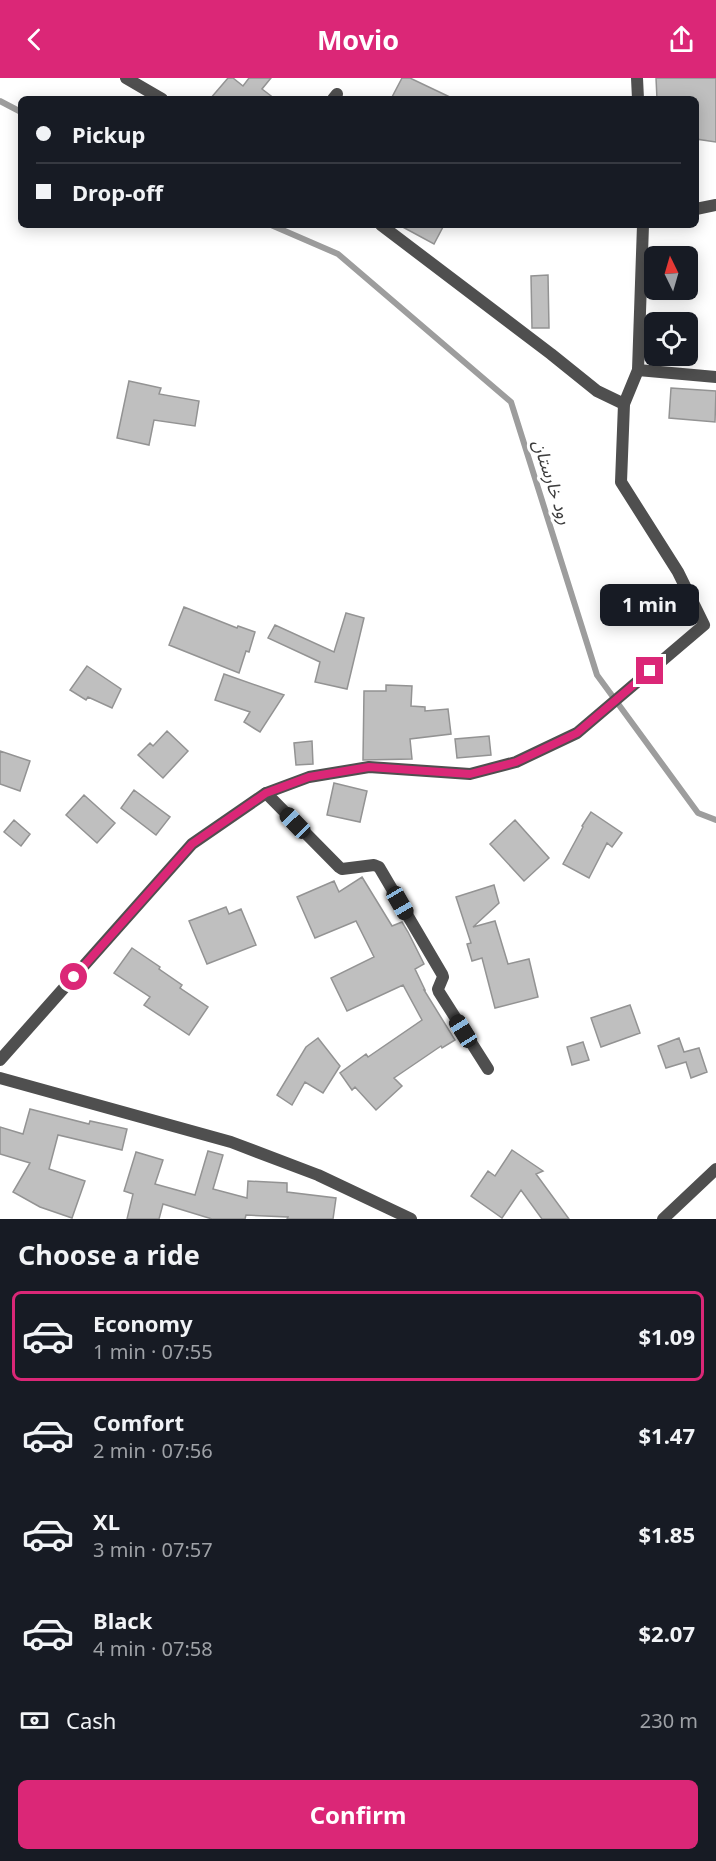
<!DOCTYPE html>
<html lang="en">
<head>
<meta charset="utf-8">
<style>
	:root { --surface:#171b24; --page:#242831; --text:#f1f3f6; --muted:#9ea1a6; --line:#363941; --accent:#db2777 }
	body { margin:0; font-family:"Noto Sans","Noto Sans Arabic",sans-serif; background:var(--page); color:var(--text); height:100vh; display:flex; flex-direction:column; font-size:22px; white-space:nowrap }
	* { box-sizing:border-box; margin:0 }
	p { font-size:20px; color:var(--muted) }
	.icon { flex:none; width:33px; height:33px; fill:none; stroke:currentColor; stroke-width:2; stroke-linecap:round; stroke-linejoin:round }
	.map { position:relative; height:1141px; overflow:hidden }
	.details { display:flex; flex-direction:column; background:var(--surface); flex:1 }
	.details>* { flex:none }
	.banner { position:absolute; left:18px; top:18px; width:681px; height:132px; border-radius:9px; box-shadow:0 3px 15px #0003; display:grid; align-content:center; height:132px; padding:0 18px; background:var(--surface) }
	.needle { width:39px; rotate:355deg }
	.tools { position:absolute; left:644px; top:168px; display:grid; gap:12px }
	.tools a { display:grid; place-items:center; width:54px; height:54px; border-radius:9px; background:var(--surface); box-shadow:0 3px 15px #0003; font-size:30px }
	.end { position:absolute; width:27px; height:27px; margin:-14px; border:8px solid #db2777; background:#fff; box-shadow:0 0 0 3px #fff }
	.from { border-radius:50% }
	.bubble { position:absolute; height:42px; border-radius:9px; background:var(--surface); box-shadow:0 3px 15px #0003; font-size:20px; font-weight:700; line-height:42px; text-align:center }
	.car { position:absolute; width:18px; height:36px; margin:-18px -9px; border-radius:8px; box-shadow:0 0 4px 2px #0007; background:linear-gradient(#222 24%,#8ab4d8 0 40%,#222 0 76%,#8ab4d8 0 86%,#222 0) }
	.banner b { display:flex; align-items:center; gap:21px; height:57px; font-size:22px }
	.banner b+b { border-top:2px solid var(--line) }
	.banner i { width:15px; height:15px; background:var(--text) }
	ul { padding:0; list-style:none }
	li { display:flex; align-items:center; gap:18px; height:90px; margin:0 12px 9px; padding:0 6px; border:3px solid transparent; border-radius:9px }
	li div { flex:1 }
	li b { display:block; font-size:22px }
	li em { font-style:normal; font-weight:700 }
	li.current { border-color:var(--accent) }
	li>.icon { width:54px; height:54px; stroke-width:1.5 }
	h2 { padding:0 18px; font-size:27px; line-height:72px }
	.pay { display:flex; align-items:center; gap:15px; height:66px; padding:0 18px; font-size:22px }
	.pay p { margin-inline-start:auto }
	.action { display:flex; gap:12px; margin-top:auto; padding:12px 18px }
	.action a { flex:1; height:69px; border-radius:9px; background:var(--accent); color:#fff; font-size:24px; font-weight:700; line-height:69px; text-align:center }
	header { display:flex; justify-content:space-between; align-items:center; height:78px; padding:0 18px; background:var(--accent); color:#fff; font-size:27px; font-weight:700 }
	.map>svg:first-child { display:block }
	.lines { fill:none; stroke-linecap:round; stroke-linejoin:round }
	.stream { stroke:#9d9d9d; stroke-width:6 }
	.building { fill:#bfbfbf; stroke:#939393; stroke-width:1.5 }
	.minor { stroke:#4f4f4f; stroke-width:12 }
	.tertiary { stroke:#4f4f4f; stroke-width:12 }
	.route { stroke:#db2777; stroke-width:8 }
	.labels { text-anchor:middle; stroke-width:6; stroke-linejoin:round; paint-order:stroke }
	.water-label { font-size:18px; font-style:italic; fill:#3e3e3e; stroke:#fff }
</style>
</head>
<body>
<header><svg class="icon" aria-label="back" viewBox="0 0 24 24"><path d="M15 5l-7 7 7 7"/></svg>Movio<svg class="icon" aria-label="share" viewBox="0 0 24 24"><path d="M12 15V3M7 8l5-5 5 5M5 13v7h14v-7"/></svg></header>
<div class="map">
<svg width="716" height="1141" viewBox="0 0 716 1141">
	<rect width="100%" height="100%" fill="#fff"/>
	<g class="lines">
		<path class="stream" d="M0,23L21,34
			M271,147L338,176L511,324L597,597L698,735L716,742"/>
	</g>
	<path class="building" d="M228,0H233L243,8L249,0H271L262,11L275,21H210Z
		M402,0H410L454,21H391Z
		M656,0H716V64L696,61V21H657Z
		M399,147H444L434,166Z
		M548,197L549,250H532L531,198Z
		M129,303L161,310L159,316L199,323L195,348L154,342L149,367L117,360Z
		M671,310L716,313L715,344L669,340Z
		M184,529L237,550L238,548L255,554L249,574L246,573L239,595L169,567Z
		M346,535L364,540L347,611L315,604L320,584L268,560L275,547L334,574Z
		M87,588L121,611L112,630L88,619L86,622L70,612Z
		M224,596L284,617L260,654L244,644L250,634L215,622Z
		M386,607L412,608L411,628L425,629V633L448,631L451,656L410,661L412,681L363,682L364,613H386Z
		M167,653L188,673L163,700L138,677L150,665L153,668Z
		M489,658L491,677L457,680L455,661Z
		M312,663L313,686L296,687L294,665Z
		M0,673L30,683L20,713L0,706Z
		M334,705L367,713L360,744L327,737Z
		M134,712L170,739L156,757L121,730Z
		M84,717L115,745L97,765L66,737Z
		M591,734L622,755L612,769L607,765L589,800L563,786L583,749L582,748Z
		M14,742L30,756L21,768L4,754Z
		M515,742L549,780L524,803L490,766Z
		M362,799L392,848L402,844L408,854L424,886L415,891L425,912H424L455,962L442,970L441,968L394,1000L402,1008L376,1032L355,1009L352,1012L340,995L366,976L368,979L422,942L403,907L347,933L331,900L374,879L356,843L315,860L297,819L334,803L339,814Z
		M494,807L499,825L473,849L495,843L508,886L529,881L538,919L495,930L482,880L472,883L467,866L471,865L456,819Z
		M226,829L229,836L241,831L256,867L207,886L189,843Z
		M132,870L160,889L159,891L182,907L180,910L208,929L189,957L144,927L150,919L114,895Z
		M630,927L640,955L601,969L591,940Z
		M318,960L340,988L323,1015L305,1004L292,1027L277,1017L306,969Z
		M679,960L684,974L699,970L707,994L691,1000L686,984L666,990L658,968Z
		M583,964L589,982L572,987L567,969Z
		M30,1031L89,1046L90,1043L127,1051L122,1072L58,1057L49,1091L85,1103L72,1140L40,1129L13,1114L30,1085L0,1076V1049L23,1056Z
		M512,1072L543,1093L536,1096L569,1141H542L521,1112L502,1140L471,1118L488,1093L495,1098Z
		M208,1073L223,1077L213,1111L247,1120L248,1103L287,1105V1114L336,1120L333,1141H287L288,1139L246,1137L245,1141H212L163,1126L159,1141H127L133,1116L124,1113L136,1074L163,1082L155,1106L195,1117Z"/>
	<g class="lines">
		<path class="minor" d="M126,0L162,21
			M333,21L337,16
			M696,131L716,127
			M381,147L551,276L597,313L624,326
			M638,292L716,299
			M266,715L339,789L342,791L374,787L379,789L442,896L443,899L438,911L439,914L488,991
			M663,1141L716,1091"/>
		<path class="tertiary" d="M637,0L638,21
			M0,982L192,766L266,715L309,699L369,689L470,696L516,684L577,655L704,547L678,494L621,404L624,326L638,292L643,147
			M0,1000L231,1064L318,1097L411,1141"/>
	</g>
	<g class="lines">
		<path class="route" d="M74,899L192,766L266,715L309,699L369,689L470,696L516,684L577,655L650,593"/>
	</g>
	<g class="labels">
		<g class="water-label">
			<text transform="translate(552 404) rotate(72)" y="6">رود خارستان</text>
		</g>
	</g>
</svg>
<div class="tools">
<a><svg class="needle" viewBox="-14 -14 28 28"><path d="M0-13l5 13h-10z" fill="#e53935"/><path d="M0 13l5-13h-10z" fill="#9ea1a6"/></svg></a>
<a><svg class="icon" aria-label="locate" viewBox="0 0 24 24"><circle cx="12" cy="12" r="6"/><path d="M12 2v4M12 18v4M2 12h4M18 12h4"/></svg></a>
</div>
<i class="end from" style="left:74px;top:899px"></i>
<i class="end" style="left:650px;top:593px"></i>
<div class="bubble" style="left:600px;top:506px;width:99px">1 min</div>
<i class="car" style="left:295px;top:745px;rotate:316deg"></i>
<i class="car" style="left:400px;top:825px;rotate:150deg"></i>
<i class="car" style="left:463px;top:953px;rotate:328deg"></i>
<div class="banner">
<b><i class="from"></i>Pickup</b>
<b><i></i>Drop-off</b>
</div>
</div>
<section class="details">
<h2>Choose a ride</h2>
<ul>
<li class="current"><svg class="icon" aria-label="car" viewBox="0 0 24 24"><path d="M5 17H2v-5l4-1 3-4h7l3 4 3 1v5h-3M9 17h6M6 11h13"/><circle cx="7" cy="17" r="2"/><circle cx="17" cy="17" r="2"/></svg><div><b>Economy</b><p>1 min · 07:55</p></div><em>$1.09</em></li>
<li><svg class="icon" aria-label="car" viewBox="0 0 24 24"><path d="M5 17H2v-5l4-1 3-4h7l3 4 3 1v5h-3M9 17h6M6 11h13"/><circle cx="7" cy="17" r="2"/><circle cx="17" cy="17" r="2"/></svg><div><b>Comfort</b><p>2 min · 07:56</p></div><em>$1.47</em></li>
<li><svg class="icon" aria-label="car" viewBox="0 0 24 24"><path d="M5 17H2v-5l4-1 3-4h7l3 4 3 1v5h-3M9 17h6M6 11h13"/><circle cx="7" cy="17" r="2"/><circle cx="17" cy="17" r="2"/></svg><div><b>XL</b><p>3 min · 07:57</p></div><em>$1.85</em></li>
<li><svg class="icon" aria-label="car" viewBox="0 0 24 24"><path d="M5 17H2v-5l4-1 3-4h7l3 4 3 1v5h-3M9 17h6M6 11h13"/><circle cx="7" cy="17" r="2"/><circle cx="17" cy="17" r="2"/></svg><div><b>Black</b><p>4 min · 07:58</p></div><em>$2.07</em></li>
</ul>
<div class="pay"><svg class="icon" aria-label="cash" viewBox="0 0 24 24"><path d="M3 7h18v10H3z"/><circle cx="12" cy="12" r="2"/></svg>Cash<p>230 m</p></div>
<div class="action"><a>Confirm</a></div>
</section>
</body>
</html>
